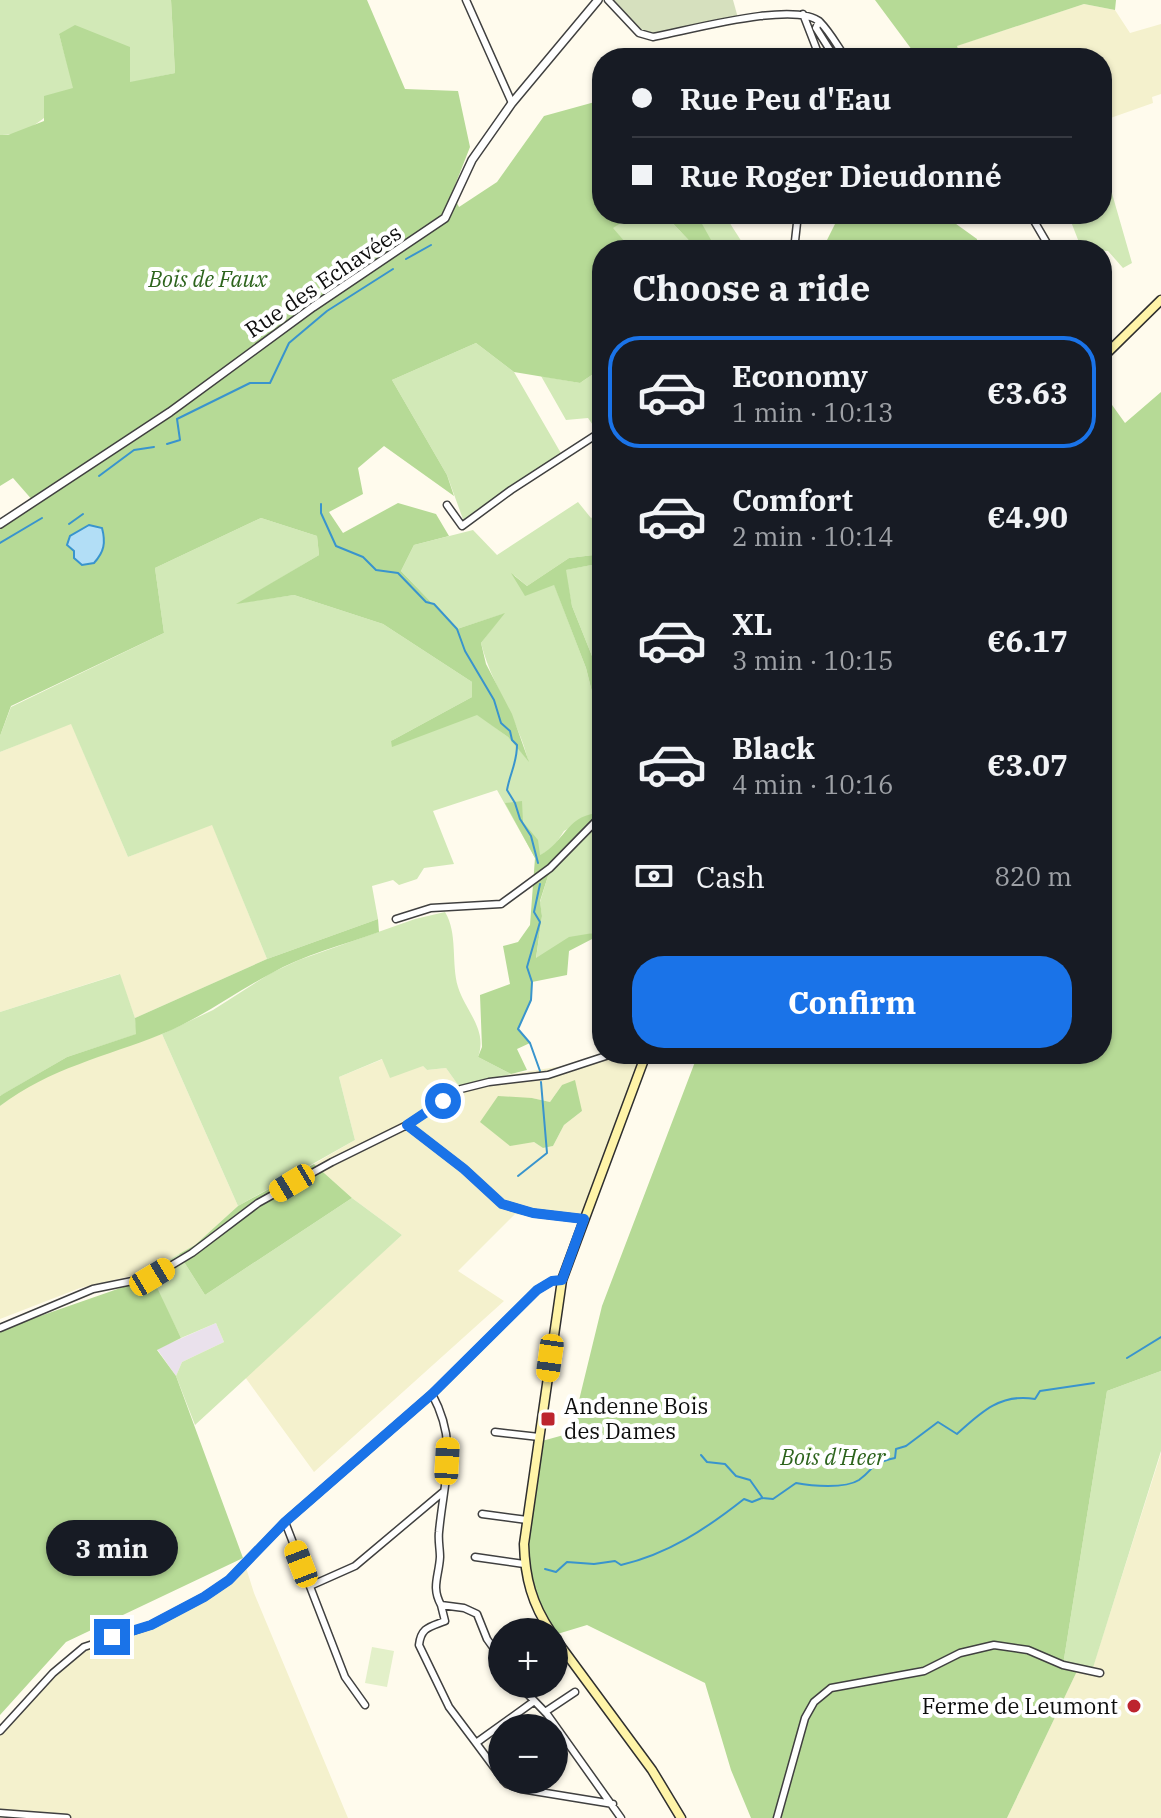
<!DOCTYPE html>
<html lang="en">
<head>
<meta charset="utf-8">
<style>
	:root { --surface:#171b24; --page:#242831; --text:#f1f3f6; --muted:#9ea1a6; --line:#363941; --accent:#1a73e8 }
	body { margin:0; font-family:"IBM Plex Serif",serif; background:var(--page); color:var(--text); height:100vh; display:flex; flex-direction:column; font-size:30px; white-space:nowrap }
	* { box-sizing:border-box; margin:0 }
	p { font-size:26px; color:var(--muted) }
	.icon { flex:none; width:44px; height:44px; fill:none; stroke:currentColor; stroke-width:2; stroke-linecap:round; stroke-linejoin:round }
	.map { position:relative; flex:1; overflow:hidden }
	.details { position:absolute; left:592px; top:240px; width:520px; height:824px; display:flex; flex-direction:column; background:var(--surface); border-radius:32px; box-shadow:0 2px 6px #0004 }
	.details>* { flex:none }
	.guide { position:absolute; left:592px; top:48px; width:520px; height:176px; border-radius:32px; box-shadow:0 2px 6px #0004; display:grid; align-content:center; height:176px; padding:0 40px; background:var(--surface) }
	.controls { position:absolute; left:488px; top:1618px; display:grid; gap:16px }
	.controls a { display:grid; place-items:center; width:80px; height:80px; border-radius:50%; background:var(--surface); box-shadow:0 2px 6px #0004; font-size:40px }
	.end { position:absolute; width:36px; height:36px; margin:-18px; border:10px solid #1a73e8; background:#fff; box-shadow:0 0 0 4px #fff }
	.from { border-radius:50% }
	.bubble { position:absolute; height:56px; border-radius:28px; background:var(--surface); box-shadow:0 2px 6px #0004; font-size:26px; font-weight:700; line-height:56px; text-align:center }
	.car { position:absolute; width:24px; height:48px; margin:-24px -12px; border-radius:10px; box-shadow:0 0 6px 2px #0007; background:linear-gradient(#f5c518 24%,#345 0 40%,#f5c518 0 76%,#345 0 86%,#f5c518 0) }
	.guide b { display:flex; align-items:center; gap:28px; height:76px; font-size:30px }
	.guide b+b { border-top:2px solid var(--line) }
	.guide i { width:20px; height:20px; background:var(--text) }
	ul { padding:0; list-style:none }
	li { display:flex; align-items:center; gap:24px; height:112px; margin:0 16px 12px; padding:0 24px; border:4px solid transparent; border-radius:32px }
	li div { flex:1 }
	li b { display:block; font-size:30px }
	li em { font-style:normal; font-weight:700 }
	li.on { border-color:var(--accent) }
	li>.icon { width:72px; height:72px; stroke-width:1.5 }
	h2 { padding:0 40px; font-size:36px; line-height:96px }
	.pay { display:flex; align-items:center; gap:20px; height:88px; padding:0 40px; font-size:30px }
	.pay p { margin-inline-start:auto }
	.action { display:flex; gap:16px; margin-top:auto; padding:16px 40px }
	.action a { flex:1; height:92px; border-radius:32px; background:var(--accent); color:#fff; font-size:32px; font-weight:700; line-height:92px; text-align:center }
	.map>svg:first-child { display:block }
	.industrial { fill:#eae1ec }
	.farmland { fill:#f4f1cd; fill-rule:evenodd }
	.green { fill:#d2e9b7 }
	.forest { fill:#b6da96 }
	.cemetery { fill:#d6e0be }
	.pitch { fill:#e3f0c9 }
	.water { fill:#b2def6; stroke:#3994cd; stroke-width:2 }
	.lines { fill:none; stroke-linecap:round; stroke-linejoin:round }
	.stream { stroke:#3994cd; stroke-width:2 }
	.minor-casing { stroke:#404040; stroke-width:9 }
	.tertiary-casing { stroke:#404040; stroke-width:10 }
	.secondary-casing { stroke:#2f2f2f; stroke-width:11 }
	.minor { stroke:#fff; stroke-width:6 }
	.tertiary { stroke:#fff; stroke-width:7 }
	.secondary { stroke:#fff4a8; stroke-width:8 }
	.route { stroke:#1a73e8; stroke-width:10 }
	.poi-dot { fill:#bd252f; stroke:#fff; stroke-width:3 }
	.labels { text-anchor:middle; stroke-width:8; stroke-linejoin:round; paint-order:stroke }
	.park-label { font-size:22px; font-style:italic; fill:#2d641d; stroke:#fff }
	.street-label { font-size:22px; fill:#0d0d0d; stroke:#fff }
	.poi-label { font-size:22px; fill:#0d0d0d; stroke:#fff; text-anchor:start }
</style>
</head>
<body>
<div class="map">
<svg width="1161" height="1818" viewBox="0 0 1161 1818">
	<rect width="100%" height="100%" fill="#fffbed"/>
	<path class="industrial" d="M216,1323L224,1342L182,1362L176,1376L157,1349Z"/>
	<path class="farmland" d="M1084,4L1115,10L1130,33L1161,24V94L1152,97L1153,103L1102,121V58H961L956,46Z
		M71,723L128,857L212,824L267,959L135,1018L119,974L0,1012V752Z
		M162,1034L238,1206L195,1245L148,1272L80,1288L0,1319V1106L21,1090L68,1066Z
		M602,1053L651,1054L587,1223L515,1214L458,1271L504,1301L314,1472L245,1377L402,1235L352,1198L314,1164L355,1140L339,1077L383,1059L423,1066L427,1070L446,1068L461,1089L511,1074L563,1066ZM562,1085L582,1111L564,1125L553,1146L543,1148L534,1142L532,1098L550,1102Z
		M1161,1453V1818H1007L1078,1669L1092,1670Z
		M243,1558L254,1593L348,1818H0V1731L53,1673L84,1647L151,1625L229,1580Z"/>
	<path class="green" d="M0,0H171L175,73L129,83L59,34L74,88C54,110 32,136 0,135Z
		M1102,179L1103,184L1109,183L1132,263L1123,268L1108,251L1082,250L1068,214H1102Z
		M635,214H664L698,250H632L612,228Z
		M714,214H724L747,250H714L700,221Z
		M476,343L514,372L562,455L509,488L464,522L447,475L392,380Z
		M602,368V427L597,431L588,418L566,420L541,376L580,383Z
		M578,502L591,518L602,511V554L569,558L527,586L514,575L526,595L554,584L586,668L594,700L602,716V796L596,813L564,831L553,848L535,858L497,790L433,811L454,864L424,868L417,879L399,885L393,880L372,886L378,919L267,959L212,825L128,857L71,724L0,752V736L11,707L164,633L155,568L261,518L317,536L319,555L239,603L294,595L383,624L472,682V697L391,741L477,714L508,737L528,760C518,719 491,684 481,643L503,614L457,629L401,571L414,545L473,530L497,555Z
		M602,563V681L572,606L565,570Z
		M602,821V964L592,933L536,959L542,916L540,902L548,876Z
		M445,912C458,933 451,963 458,987C466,1012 488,1030 478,1057L511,1074L461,1089L446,1068L427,1070L423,1066L390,1078L382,1059L339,1077L355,1140L238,1206L162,1034L213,1010L271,973L299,960L415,919Z
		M120,974L135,1018L137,1034L67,1057L0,1096V1012Z
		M352,1198L402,1235L195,1425L176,1376L182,1362L224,1342L216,1323L181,1338L148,1272L179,1254L205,1295Z
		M1161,1371V1451L1092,1671L1063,1665L1107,1391Z"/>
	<path class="forest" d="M171,0H367L405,89L458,91L470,147L452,193L459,207L497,182L544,116L602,100V214H635L613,228L632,250H602V368L580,383L514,372L476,343L392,380L447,475L454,496L384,446L358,468L363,494L329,512L343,533L398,503L436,514L449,536L414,545L401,571L457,629L505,613L481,643L486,664L512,714L529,762L508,737L477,715L392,747L391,741L472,697V682L383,624L294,595L236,604L319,555L317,536L261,518L155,568L164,633L11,706L0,736V524L34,502L13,478L0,486V135H8L44,121V96L73,88L59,34L75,25L130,47V82L175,73Z
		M875,0H1116L1115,10L1084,4L957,46L961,58H918Z
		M664,214H714L701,222L716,249L698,250Z
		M840,214H903L912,218L914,214H946L945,216L977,239L978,250H822Z
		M1102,391L1125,423L1161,392V1371L1107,1391L1063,1665L1078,1669L1007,1818H751L731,1770L705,1683L587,1625L554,1635L537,1612L524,1564L542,1441L571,1433L602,1306L698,1054H1102Z
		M602,554V563L566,570L572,606L602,681V716L594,700L586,668L554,585L525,596L511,573L527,586L569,558Z
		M602,796V821L548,876L540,901L542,916L536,958L569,937L593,933L594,938L569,951L567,975L532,982L531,1000L518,1029L530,1043L517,1049L527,1070L511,1074L478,1057L482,1047L480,995L510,984L503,946L518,942L530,925L535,858L505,803L522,801L523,822L538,840L540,855C565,842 565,818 596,813Z
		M378,919L379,932C343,945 303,955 270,974C233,994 201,1018 162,1034C105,1057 50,1068 0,1106V1096L3,1094L67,1057L136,1034L135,1018L267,959Z
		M575,1080L582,1111L564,1125L553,1146L543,1148L534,1142L510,1146L480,1122L498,1096L532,1098L550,1102L562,1085Z
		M314,1164L352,1198L205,1295L179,1254L195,1245L238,1206Z
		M152,1277L181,1338L157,1350L176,1376L243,1558L66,1642L0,1715V1330Z"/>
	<path class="cemetery" d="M614,0H733L738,18L654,35L641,32Z"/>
	<path class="pitch" d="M372,1647L394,1651L387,1687L365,1683Z"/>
	<path class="water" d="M89,525L102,528C106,543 104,552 94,563L82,565L74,558V551L67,545L70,536Z"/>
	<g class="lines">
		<path class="stream" d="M406,259L431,245
			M167,444L180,440L177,419L250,383H270L289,343L327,311L393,269
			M99,476L134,450L154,447
			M321,504V513L336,546L363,557L376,570L398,573L426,602L434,604L457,629L465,651L494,700L501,723L510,731L512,740L517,745C517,763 510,773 507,790L515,803L520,819L531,836L538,863
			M69,524L83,514
			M0,543L42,518
			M540,1071L530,1043L518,1029L531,1000L532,982L527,967L540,922L534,912L540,884
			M518,1176L547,1153L541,1082
			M1127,1358L1161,1337
			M701,1455L707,1462L725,1464L736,1476L750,1480L762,1497
			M545,1569L556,1572L567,1562L594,1564L615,1561L621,1565C668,1554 706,1529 744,1499L752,1502L762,1498L773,1499L796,1483C811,1486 845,1489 859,1480C877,1467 868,1464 895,1458L896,1449L906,1446L938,1422L957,1434C981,1412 1001,1393 1035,1399L1040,1391L1094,1383"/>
		<defs>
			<path id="minor" d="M466,0L512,103
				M608,0L639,33L653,37C687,31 795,0 820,22C830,32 838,47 846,58
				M803,14L820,58
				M819,21L816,28L835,58
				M1030,214L1051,250
				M794,250L798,214
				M447,505L462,526L511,490L602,431
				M396,919L431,908L501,904L550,868L602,815
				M407,1125L464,1169L502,1204L533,1213L584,1219
				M0,1328L93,1289L152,1277L192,1253L258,1203L332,1162L407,1125L461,1089L489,1082L548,1075L612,1054
				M432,1394C459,1444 444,1478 439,1532C438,1540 440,1549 440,1557C439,1576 431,1587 441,1605L464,1608L477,1614L487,1639L502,1660
				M495,1432L539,1437
				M482,1514L527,1520
				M285,1522L345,1677L365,1705
				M475,1557L524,1564
				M310,1586L355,1566L443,1492
				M441,1605L445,1621C430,1627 421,1627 419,1645L449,1707L476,1743
				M518,1684L547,1714L621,1818
				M545,1712L575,1692
				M0,1731L53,1673L84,1647L151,1625L204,1597L229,1580L285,1522L432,1394L537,1290L552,1281L562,1280
				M502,1778L476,1743L533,1702
				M503,1780L507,1784L521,1789L613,1804
				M0,1813L67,1818
				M777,1818L805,1718L814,1702L831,1688L924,1671L960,1653L994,1645L1028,1650L1063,1665L1100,1673"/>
			<path id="tertiary" d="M0,524L170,412L313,307L445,218L472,160L512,103L598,0"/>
			<path id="secondary" d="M1102,358L1161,300
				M551,1632C532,1604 525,1578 524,1544L562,1280L646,1054
				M554,1637L652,1770L681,1818"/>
		</defs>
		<use href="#minor" class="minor-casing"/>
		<use href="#tertiary" class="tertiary-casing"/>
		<use href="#secondary" class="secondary-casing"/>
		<use href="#minor" class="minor"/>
		<use href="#tertiary" class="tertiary"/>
		<use href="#secondary" class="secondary"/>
	</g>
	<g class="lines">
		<path class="route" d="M112,1637L151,1625L204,1597L229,1580L285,1522L432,1394L537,1290L552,1281L562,1280L584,1219L533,1213L502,1204L464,1169L407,1125L443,1101"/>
	</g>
	<g class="poi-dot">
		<rect x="540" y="1411" width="16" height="16" rx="4"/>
		<circle cx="1134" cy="1706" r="8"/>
	</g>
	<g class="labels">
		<g class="park-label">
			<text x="208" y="287">Bois de Faux</text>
			<text x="833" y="1465">Bois d'Heer</text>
		</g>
		<g class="street-label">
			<text transform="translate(323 281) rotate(-34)" y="8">Rue des Echavées</text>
		</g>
		<g class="poi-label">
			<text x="564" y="1414">Andenne Bois<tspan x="564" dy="25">des Dames</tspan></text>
			<text x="1118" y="1714" text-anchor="end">Ferme de Leumont</text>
		</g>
	</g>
</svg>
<div class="controls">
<a>+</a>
<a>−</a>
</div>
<i class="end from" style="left:443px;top:1101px"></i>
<i class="end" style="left:112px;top:1637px"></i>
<div class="bubble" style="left:46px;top:1520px;width:132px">3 min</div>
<i class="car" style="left:292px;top:1183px;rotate:239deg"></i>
<i class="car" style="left:152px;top:1277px;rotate:59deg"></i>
<i class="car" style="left:550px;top:1358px;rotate:188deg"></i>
<i class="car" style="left:447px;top:1461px;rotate:3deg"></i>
<i class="car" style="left:301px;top:1564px;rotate:339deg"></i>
<div class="guide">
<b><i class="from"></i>Rue Peu d'Eau</b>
<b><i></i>Rue Roger Dieudonné</b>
</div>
<section class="details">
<h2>Choose a ride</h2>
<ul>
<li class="on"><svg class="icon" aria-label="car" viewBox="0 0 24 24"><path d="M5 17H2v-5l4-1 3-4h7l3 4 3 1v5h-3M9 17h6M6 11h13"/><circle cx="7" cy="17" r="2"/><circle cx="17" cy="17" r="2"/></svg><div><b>Economy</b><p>1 min · 10:13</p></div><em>€3.63</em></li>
<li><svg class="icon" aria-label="car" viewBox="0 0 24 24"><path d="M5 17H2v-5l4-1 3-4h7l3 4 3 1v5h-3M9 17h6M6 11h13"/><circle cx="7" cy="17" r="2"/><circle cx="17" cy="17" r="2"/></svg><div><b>Comfort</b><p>2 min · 10:14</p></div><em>€4.90</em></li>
<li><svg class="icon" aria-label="car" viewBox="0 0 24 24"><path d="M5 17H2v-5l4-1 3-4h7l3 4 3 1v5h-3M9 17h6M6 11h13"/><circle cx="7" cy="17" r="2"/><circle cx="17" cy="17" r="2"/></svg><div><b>XL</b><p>3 min · 10:15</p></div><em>€6.17</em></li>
<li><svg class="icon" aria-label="car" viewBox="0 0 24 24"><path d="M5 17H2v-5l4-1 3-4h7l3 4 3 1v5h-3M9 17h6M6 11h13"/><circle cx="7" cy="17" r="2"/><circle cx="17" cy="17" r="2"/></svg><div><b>Black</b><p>4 min · 10:16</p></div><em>€3.07</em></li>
</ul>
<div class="pay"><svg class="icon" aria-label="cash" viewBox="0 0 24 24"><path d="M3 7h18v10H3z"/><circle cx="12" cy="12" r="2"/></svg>Cash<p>820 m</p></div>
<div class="action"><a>Confirm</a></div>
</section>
</div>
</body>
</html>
